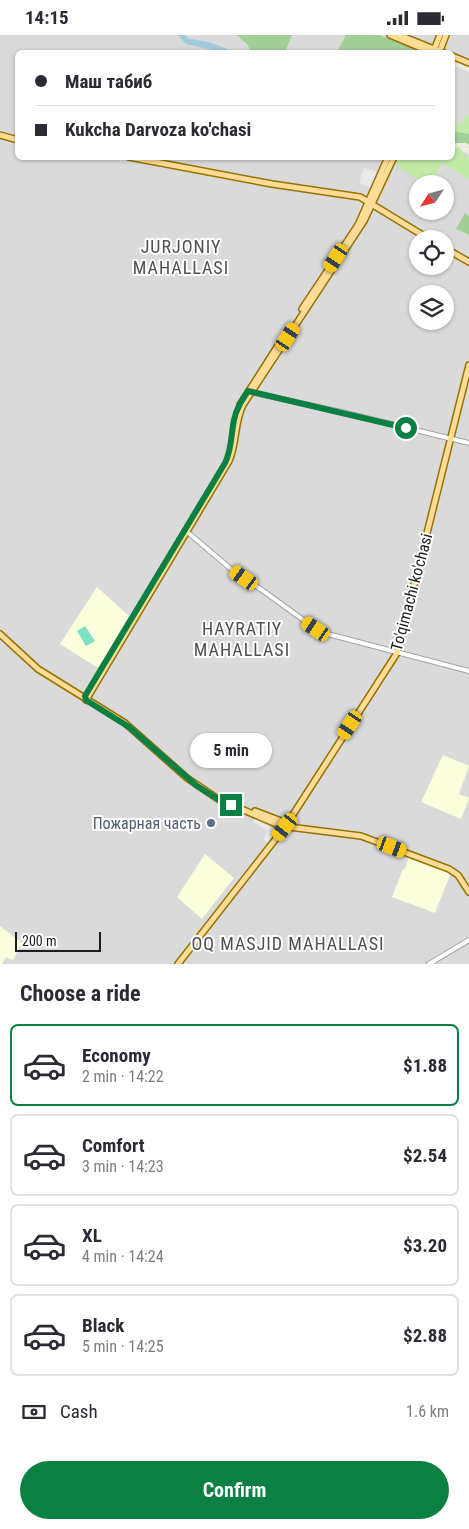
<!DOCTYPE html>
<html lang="en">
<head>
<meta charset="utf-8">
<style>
	:root { --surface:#fff; --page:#f7f7f7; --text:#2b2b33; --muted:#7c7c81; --line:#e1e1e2; --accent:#0b8043 }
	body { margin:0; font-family:"Roboto Condensed",sans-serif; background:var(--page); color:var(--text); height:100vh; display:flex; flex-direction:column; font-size:19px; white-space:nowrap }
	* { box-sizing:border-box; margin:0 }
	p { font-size:16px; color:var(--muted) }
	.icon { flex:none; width:28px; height:28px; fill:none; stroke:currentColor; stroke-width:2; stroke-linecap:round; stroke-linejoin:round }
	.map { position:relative; height:929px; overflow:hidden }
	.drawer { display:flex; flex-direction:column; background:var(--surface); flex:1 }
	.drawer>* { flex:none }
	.guide { position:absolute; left:15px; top:15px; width:440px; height:110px; border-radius:8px; box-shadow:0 1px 4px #0004; display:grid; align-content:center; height:110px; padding:0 20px; background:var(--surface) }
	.needle { width:32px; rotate:234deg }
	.controls { position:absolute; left:409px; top:140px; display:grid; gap:10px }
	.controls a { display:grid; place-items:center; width:45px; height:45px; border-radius:50%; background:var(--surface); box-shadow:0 1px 4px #0004; font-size:25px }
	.scale { position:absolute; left:15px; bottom:12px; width:86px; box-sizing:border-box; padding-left:5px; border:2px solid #1d1d1d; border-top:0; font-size:14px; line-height:18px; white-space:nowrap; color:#1d1d1d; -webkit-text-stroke:4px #fff; paint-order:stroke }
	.end { position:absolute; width:22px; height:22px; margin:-11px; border:6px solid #0b8043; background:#fff; box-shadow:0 0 0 2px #fff }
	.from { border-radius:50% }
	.bubble { position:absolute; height:35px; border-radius:18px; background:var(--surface); box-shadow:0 1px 4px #0004; font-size:16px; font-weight:700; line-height:35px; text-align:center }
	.car { position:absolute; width:15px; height:30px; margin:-15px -8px; border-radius:6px; box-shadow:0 0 4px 1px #0007; background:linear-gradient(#f5c518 24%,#345 0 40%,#f5c518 0 76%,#345 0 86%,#f5c518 0) }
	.guide b { display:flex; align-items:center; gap:18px; height:48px; font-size:19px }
	.guide b+b { border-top:1px solid var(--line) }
	.guide i { width:12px; height:12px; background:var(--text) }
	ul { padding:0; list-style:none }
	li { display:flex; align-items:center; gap:15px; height:82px; margin:0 10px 8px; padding:0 10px; border:2px solid var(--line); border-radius:8px }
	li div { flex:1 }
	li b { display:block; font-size:19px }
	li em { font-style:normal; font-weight:700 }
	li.selected { border-color:var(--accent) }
	li>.icon { width:45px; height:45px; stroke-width:1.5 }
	h2 { padding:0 20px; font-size:22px; line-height:60px }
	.pay { display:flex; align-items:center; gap:12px; height:55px; padding:0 20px; font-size:19px }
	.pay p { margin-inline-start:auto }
	.button { display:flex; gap:10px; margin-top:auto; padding:10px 20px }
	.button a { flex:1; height:58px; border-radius:30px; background:var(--accent); color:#fff; font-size:20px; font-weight:700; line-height:58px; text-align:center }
	.status { display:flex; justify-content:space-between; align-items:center; height:35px; padding:0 25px; background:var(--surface); direction:ltr }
	.status svg { height:14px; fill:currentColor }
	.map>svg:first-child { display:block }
	.residential { fill:#dbdada; fill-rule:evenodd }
	.education { fill:#fbffdb }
	.grass { fill:#c1eaa7 }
	.forest { fill:#a1cf96 }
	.pitch { fill:#7ee0c3 }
	.parking { fill:#e9e9e9 }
	.water { fill:#a2cadd }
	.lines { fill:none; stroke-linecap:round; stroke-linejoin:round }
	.minor-casing { stroke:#a4a4a4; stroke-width:6 }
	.major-casing { stroke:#967300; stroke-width:8 }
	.minor { stroke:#fff; stroke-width:4 }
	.major { stroke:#fddc98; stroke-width:5 }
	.route { stroke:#0b8043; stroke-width:6 }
	.service-dot { fill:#5c6f8a; stroke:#fff; stroke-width:2 }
	.labels { text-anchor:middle; stroke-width:4; stroke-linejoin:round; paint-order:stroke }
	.street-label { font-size:16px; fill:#1d1d1d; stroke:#fff }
	.service-label { font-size:16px; fill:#4e5e75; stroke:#fff; text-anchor:end }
	.neighbourhood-label { font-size:18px; letter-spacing:1px; fill:#505050; stroke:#fff }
</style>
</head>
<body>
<div class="status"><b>14:15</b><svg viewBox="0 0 49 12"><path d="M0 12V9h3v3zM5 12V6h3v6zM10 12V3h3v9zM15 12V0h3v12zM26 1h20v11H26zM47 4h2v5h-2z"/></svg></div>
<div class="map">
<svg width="469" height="929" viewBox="0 0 469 929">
	<rect width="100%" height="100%" fill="#eeece2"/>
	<path class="residential" d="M0,0H390L433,17L18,18V122L388,123L369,166L394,123L452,122L459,115L469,119V929H0V599L38,634L119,684L166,725L218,764L278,786L213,758L180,734L127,686L46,636L0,595ZM418,149H445V176H418ZM418,204H445V231H418ZM418,259H445V286H418Z
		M399,0H440L434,14Z
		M446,0H469V28L453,21L452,18L444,17L440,16Z
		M452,30L469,37V98L453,95Z"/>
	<path class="education" d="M97,552L129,581L98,633L60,609Z
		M443,720L469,731L459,759L469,763L461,784L421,767Z
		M205,819L234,843L202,884L177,862Z
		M409,822L443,834L450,840L435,878L392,862L403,834H405Z
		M0,891L22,908L13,925L6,922L2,929H0Z"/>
	<path class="grass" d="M467,79L469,80V99L453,96V90L461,88Z
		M459,112L469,124V144L442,128L431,149H426L398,132L396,127L399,123L452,122L453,113Z"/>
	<path class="forest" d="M236,0H292L285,17L252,18L247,9Z
		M346,0H379L424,17H337Z
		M453,96L469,99V110L466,108H453Z
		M465,178L469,181V200L456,194Z"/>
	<path class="pitch" d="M85,591L95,606L86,611L77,596Z"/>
	<path class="parking" d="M364,133L377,137L370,152L359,148Z
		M255,784L277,795L267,808L263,804L268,795L253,787Z"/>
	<path class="water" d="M178,0H185L189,4C205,5 219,10 233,17H220L186,9Z"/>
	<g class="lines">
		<defs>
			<path id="minor" d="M250,357L350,379L469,408
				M185,495L231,534L262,555L320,597L469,636
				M429,929L469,905"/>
			<path id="major" d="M390,0L433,18
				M399,0L444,18
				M434,15L440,0
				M439,18L446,0
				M452,21L469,28
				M0,100L18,105
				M129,122L272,149L360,162L429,204
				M445,213L469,227
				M302,274L358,190L388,122
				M240,370L277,312
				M0,599L38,634L125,688L187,743L218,764L281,791L361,801L449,834L458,840L469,857
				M86,665L229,426C237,408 234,388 243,370L364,186L394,122
				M255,776L289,789
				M178,929L285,792L397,618L469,330"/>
		</defs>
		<use href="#minor" class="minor-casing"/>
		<use href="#major" class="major-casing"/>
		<use href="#minor" class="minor"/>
		<use href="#major" class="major"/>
	</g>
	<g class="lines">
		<path class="route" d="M231,770L218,764L197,751L129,692L86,665L85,661L225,428C232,414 231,399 234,385C236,374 242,365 248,356L406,393"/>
	</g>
	<circle class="service-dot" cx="211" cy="788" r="5"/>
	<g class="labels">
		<g class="street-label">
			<text transform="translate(411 557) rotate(-75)" y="6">To'qimachi ko'chasi</text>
		</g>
		<g class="service-label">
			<text x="201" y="794">Пожарная часть</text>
		</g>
		<g class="neighbourhood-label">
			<text x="181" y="218">JURJONIY<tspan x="181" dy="21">MAHALLASI</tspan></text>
			<text x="242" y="600">HAYRATIY<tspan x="242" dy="21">MAHALLASI</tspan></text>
			<text x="288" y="915">OQ MASJID MAHALLASI</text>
		</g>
	</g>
</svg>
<div class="controls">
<a><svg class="needle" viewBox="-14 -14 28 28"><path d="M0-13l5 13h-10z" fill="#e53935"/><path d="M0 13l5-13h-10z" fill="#7c7c81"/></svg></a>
<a><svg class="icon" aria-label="locate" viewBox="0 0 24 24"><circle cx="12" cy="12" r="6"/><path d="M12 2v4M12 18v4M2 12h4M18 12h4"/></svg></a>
<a><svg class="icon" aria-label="layers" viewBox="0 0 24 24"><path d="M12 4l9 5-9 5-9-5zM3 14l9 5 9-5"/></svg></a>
</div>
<div class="scale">200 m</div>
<i class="end from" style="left:406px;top:393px"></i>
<i class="end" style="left:231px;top:770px"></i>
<div class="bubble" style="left:190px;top:698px;width:82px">5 min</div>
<i class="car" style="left:336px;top:223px;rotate:213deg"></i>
<i class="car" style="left:288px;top:302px;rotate:33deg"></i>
<i class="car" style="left:244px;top:543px;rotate:305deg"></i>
<i class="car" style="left:316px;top:594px;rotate:304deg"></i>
<i class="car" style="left:350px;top:690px;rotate:213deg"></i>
<i class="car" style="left:285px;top:792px;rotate:218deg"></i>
<i class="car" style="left:392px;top:812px;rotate:111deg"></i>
<div class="guide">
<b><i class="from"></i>Маш табиб</b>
<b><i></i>Kukcha Darvoza ko'chasi</b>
</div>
</div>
<section class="drawer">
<h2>Choose a ride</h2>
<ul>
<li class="selected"><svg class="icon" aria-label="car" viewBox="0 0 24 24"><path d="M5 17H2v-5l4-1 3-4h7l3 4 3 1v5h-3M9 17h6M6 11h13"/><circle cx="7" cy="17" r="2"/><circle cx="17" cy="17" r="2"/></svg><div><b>Economy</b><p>2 min · 14:22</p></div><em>$1.88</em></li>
<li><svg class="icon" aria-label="car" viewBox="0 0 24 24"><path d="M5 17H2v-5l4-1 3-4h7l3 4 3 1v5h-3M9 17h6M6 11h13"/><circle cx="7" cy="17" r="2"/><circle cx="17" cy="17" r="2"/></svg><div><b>Comfort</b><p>3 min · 14:23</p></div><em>$2.54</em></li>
<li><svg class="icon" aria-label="car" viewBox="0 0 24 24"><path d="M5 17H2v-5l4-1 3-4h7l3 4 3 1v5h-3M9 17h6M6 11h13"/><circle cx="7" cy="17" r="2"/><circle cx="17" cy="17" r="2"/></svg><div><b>XL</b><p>4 min · 14:24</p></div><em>$3.20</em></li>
<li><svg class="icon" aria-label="car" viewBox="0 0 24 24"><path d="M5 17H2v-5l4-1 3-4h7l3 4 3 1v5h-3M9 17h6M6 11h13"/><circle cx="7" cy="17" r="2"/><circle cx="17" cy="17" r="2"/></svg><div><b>Black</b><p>5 min · 14:25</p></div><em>$2.88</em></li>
</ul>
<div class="pay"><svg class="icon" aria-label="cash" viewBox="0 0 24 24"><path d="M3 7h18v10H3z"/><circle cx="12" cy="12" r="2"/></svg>Cash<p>1.6 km</p></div>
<div class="button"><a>Confirm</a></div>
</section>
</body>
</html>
